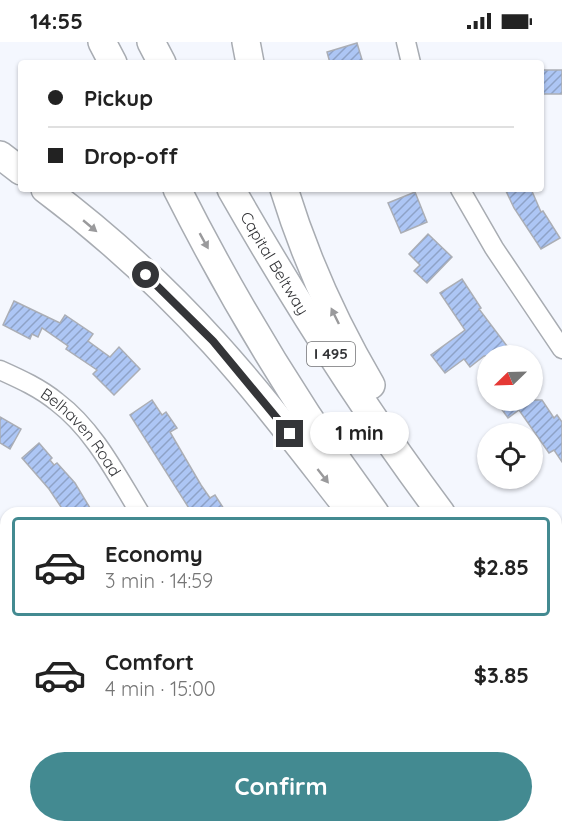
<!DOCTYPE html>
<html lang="en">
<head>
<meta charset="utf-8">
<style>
	:root { --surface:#fff; --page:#f6f6f6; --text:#222; --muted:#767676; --line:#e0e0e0; --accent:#438a91 }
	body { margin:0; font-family:Quicksand,sans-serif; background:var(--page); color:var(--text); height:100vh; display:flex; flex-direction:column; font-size:22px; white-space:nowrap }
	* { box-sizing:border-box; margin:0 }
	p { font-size:20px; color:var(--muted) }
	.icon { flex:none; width:33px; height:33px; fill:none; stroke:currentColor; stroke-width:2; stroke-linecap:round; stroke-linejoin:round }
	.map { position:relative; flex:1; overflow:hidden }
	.drawer { position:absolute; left:0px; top:465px; width:562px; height:326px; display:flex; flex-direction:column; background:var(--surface); border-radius:18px 18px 0 0; box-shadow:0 2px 4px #0004 }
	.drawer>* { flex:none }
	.top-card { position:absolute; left:18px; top:18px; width:526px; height:132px; border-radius:6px; box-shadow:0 2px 4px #0004; display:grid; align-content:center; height:132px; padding:0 30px; background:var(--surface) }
	.needle { width:39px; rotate:247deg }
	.buttons { position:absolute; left:477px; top:303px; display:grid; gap:12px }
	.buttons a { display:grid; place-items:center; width:66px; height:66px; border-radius:50%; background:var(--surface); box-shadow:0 2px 4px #0004; font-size:30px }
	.end { position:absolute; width:27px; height:27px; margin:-14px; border:8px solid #343538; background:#fff; box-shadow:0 0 0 3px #fff }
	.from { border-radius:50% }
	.bubble { position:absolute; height:42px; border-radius:21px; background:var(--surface); box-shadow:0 2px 4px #0004; font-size:20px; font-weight:700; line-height:42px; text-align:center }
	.top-card b { display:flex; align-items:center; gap:21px; height:57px; font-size:22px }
	.top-card b+b { border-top:2px solid var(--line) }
	.top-card i { width:15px; height:15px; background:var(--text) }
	ul { padding:10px 0 0; list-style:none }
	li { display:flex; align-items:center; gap:18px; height:99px; margin:0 12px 9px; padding:0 18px; border:3px solid transparent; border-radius:6px }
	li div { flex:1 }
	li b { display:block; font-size:22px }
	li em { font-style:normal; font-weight:700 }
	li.selected { border-color:var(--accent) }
	li>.icon { width:54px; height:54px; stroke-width:1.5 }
	.primary-button { display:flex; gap:12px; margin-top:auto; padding:12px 30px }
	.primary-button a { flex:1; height:69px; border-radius:36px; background:var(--accent); color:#fff; font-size:24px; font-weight:700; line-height:69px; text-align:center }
	.status { display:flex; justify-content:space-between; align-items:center; height:42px; padding:0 30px; background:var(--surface); direction:ltr }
	.status svg { height:16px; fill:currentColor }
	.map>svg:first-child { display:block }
	.building { fill:url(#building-hatch); stroke:#abaeb5; stroke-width:1.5 }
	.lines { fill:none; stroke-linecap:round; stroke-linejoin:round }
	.minor-casing { stroke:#a8acb2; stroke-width:21 }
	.highway-casing { stroke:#a8acb2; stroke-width:30 }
	.minor { stroke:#fff; stroke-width:18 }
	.highway { stroke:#fff; stroke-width:27 }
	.oneway { fill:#9a9a9c }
	.route { stroke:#343538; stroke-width:8 }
	.labels { text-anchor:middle; stroke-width:4.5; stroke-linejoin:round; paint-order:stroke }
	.shield { fill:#fff; stroke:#717274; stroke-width:1.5 }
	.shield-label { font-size:15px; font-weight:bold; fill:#343538 }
	.street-label { font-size:16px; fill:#343538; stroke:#fff }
</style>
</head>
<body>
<div class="status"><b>14:55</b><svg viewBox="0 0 49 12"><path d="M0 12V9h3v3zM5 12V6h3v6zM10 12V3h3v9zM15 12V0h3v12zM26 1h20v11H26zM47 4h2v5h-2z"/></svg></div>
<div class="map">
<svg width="562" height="790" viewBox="0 0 562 790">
	<defs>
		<pattern id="building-hatch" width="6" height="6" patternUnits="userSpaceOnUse" patternTransform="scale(1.5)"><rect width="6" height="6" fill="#adc6f5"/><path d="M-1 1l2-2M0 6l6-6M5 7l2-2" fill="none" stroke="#8ea2c7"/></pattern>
	</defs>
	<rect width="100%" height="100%" fill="#f4f7fe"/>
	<path class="building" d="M357,1L363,21H330L327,10Z
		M542,28H562V52H542Z
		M505,147H531L541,170L543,169L560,196L541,207L514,166Z
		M415,150L427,180L401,191L388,161Z
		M428,192L452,215L427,241L414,229L420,223L409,212Z
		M462,237L481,266L479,267L510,308L503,314H484L470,325L464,317L445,331L431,313L465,288L440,251Z
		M14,259L60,281L65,273L93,292L88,299L110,315L119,305L140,327L114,353L93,332L97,328L66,307L68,304L42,286L38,295L32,292L30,297L3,283Z
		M152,358L162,373L166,370L177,386L170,390L201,443L210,456L215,453L224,467L217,471H192L130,373Z
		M495,358H542L554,376L557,373L562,380V420L554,408L549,411L519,368L508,376Z
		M0,375L21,387L10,407L0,401Z
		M39,401L52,416L50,418L54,423L57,421L75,441L93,471H65L49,447L22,416Z"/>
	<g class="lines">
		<defs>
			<g id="minor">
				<path d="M406,0L411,21"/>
				<path d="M460,147L494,206L562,307"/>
				<path id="s1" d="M0,328C20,337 40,346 57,360C94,388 116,432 140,471"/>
				<path d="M0,608L6,613"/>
				<path d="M0,727L6,720"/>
				<path d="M292,790L300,784"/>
			</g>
			<g id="highway">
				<path d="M102,0L113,21"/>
				<path d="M151,0L162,21"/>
				<path d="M246,0L250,21"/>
				<path d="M0,113L21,129"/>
				<path d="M45,147C105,192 163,245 214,301C263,355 307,414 352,471"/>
				<path d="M177,147C234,260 300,369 375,471"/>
				<path id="s2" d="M231,147C295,259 364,368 441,471"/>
				<path d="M284,147C305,215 335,282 371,343"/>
				<path d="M556,614L562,621"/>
				<path d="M556,699L562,706"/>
			</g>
		</defs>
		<use href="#minor" class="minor-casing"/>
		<use href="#highway" class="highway-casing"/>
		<use href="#minor" class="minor"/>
		<use href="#highway" class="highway"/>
	</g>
	<defs><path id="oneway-solid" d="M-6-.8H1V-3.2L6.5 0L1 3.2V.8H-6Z" transform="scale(1.5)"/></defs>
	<g class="oneway">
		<use href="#oneway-solid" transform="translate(90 184) rotate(40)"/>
		<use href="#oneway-solid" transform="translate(204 199) rotate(61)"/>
		<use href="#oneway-solid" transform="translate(335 274) rotate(-116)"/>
		<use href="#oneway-solid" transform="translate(323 434) rotate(52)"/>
	</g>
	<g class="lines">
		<path class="route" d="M146,233L213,299L290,392"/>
	</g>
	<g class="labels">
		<rect class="shield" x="307" y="300" width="48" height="24" rx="4.5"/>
		<g class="shield-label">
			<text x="331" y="317">I 495</text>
		</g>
		<g class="street-label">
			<text dy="6" stroke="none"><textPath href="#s2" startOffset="86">Capital Beltway</textPath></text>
			<text dy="6" stroke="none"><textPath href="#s1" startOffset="104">Belhaven Road</textPath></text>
		</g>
	</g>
</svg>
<div class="buttons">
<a><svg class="needle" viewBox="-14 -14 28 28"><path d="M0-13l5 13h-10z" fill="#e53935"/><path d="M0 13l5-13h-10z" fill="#767676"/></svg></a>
<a><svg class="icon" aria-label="locate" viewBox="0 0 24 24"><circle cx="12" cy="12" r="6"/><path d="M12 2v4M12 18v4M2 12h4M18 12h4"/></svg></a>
</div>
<i class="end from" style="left:146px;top:233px"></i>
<i class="end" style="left:290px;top:392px"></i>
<div class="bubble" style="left:310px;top:370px;width:99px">1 min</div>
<div class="top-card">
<b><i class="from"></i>Pickup</b>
<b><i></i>Drop-off</b>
</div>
<section class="drawer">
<ul>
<li class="selected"><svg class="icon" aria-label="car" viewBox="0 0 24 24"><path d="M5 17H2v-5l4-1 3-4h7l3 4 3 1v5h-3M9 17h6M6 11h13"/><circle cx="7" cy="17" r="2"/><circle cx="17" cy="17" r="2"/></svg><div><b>Economy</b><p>3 min · 14:59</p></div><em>$2.85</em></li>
<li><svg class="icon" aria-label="car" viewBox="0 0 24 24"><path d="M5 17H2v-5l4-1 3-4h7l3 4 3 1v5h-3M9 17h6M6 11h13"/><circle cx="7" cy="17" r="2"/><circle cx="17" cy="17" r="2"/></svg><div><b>Comfort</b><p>4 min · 15:00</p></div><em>$3.85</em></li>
</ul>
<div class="primary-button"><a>Confirm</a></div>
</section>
</div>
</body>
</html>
